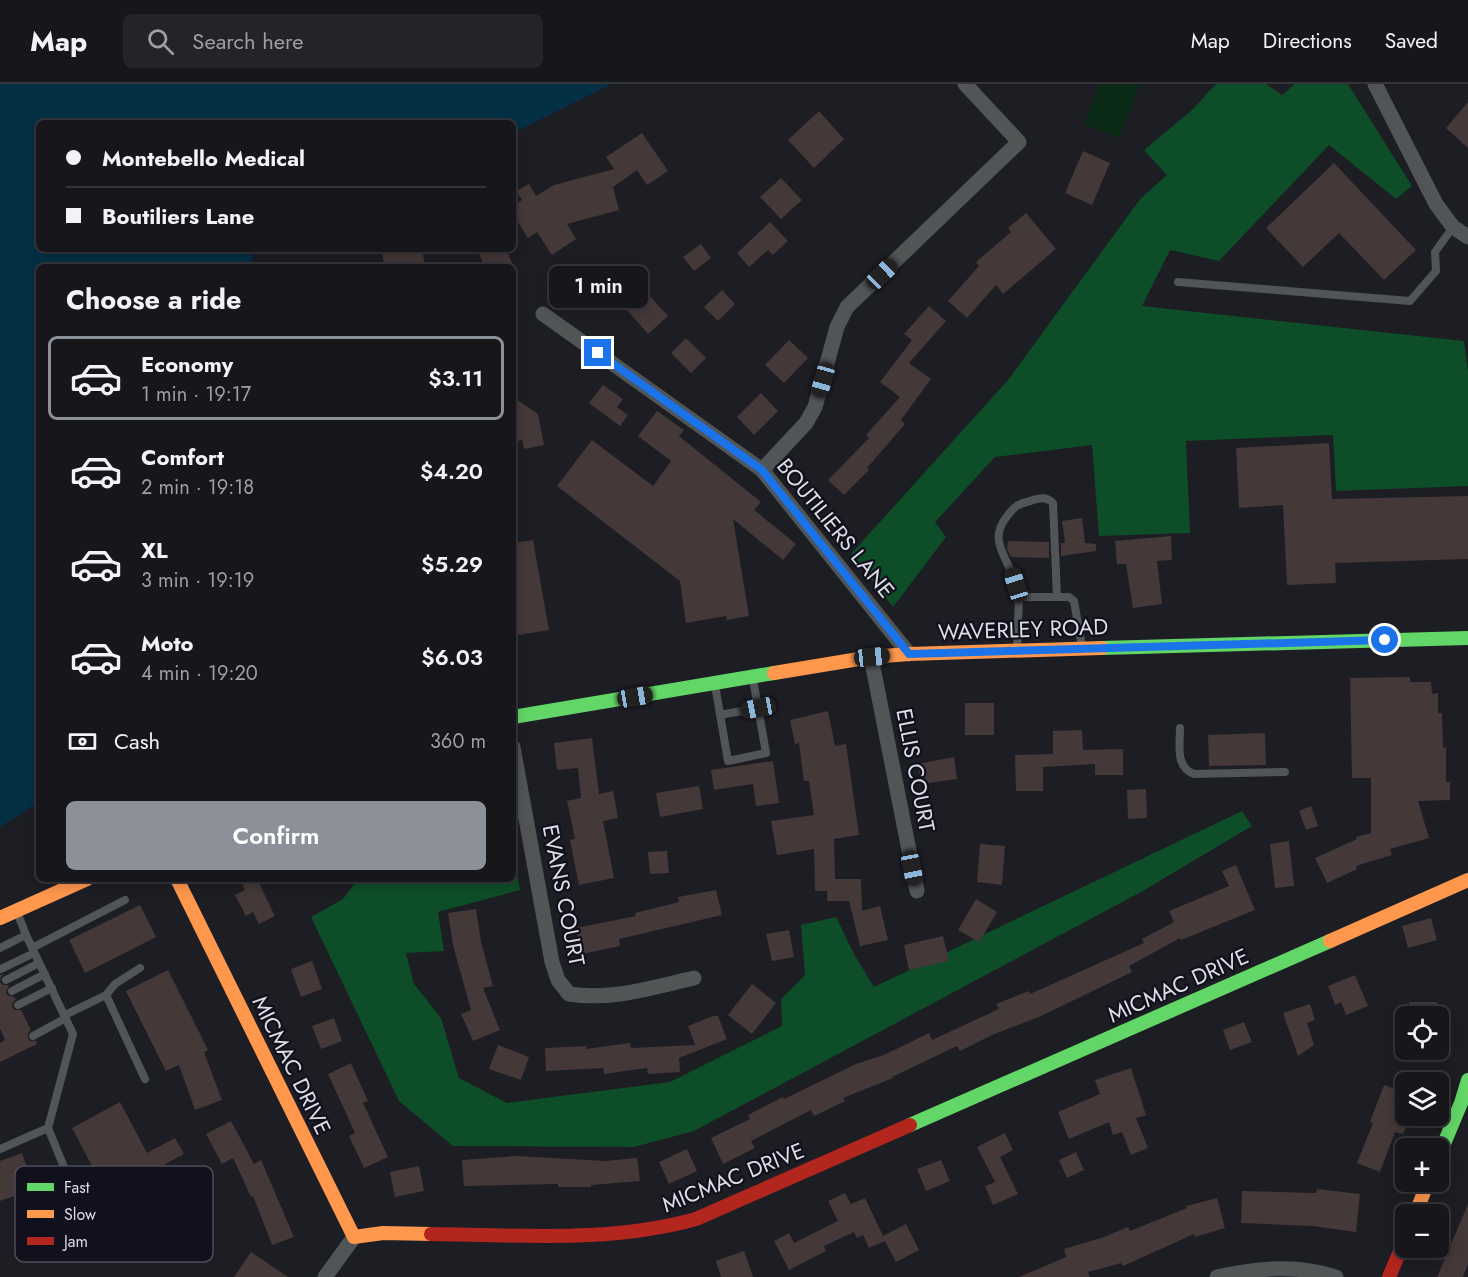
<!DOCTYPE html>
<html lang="en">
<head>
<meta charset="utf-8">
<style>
	:root { --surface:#16161b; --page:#232328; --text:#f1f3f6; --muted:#9e9fa3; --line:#35353a; --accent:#8c9099 }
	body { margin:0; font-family:Jost,sans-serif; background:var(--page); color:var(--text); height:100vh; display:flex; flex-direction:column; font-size:22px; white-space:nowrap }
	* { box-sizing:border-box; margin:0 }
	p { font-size:20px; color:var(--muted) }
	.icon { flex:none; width:33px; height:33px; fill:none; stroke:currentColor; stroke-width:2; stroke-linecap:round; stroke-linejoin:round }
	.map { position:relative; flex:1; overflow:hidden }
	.side { position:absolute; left:36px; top:180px; width:480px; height:618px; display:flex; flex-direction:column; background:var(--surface); border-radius:9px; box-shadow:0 3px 15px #0003,0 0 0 2px var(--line) }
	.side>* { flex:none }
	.guide { position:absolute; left:36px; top:36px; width:480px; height:132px; border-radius:9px; box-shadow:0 3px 15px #0003,0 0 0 2px var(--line); display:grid; align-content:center; height:132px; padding:0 30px; background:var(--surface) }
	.buttons { position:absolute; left:1395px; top:922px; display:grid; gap:12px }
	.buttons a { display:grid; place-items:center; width:54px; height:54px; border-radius:9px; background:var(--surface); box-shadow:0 3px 15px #0003,0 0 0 2px var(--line); font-size:30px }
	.end { position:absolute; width:27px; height:27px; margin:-14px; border:8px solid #1a73e8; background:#fff; box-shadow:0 0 0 3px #fff }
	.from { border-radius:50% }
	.bubble { position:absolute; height:42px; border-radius:9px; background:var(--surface); box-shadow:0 3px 15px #0003,0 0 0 2px var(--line); font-size:20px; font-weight:600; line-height:42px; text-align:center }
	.car { position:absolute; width:18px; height:36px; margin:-18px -9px; border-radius:8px; box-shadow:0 0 4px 2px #0007; background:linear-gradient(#222 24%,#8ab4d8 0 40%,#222 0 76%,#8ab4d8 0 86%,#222 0) }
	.guide b { display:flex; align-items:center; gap:21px; height:57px; font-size:22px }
	.guide b+b { border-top:2px solid var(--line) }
	.guide i { width:15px; height:15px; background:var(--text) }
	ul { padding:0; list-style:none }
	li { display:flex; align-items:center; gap:18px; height:84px; margin:0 12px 9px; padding:0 18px; border:3px solid transparent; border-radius:9px }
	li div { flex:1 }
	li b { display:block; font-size:22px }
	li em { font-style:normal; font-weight:600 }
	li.active { border-color:var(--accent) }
	li>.icon { width:54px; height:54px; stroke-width:1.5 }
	h2 { padding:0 30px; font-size:27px; line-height:72px }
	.pay { display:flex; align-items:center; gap:15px; height:66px; padding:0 30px; font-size:22px }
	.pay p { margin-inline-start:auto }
	.primary-button { display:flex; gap:12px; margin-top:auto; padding:12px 30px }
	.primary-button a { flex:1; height:69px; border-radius:9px; background:var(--accent); color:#fff; font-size:24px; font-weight:600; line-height:69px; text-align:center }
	header { display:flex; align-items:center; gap:36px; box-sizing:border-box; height:84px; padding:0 30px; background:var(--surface); border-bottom:2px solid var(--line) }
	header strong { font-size:28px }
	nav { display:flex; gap:33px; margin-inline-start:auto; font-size:21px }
	.search { width:420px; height:54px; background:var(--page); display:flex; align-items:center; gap:15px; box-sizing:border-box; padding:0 21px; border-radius:9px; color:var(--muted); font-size:22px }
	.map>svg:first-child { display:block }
	.green { fill:#0b2b16 }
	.forest { fill:#0d4d27 }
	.water { fill:#043045 }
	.building { fill:#443838 }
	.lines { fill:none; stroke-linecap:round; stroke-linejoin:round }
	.lane { stroke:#525556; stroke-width:8 }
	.street { stroke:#525556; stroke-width:15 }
	.fast { stroke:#63d668; stroke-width:14 }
	.slow { stroke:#ff974d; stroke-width:14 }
	.jam { stroke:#b3261e; stroke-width:14 }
	.route { stroke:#1a73e8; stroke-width:8 }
	.labels { text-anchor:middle; stroke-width:4.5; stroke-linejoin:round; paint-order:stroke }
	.street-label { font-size:22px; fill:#dddde7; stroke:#11111d }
	.key { fill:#11111d; stroke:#4e4e5a; stroke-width:1.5 }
	.key-label { font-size:16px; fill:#dddde7 }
</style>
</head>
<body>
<header>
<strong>Map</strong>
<div class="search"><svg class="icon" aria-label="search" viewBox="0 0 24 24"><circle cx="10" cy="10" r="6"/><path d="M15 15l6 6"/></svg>Search here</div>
<nav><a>Map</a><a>Directions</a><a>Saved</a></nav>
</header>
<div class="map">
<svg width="1468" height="1193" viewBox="0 0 1468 1193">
	<rect width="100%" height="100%" fill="#1d1d24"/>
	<path class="green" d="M1100,0H1140L1119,54L1084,40Z"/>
	<path class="forest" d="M1216,0H1266L1282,11L1295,0H1348L1412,102L1396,115L1329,61L1219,177L1170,166L1142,222L1464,257L1468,288V402L1336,407L1333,351L1186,357L1190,449L1099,452L1092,361L995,373L935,438L946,453L893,523L851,470L1008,296L1141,114L1167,91L1144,66L1192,26Z
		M1242,727L1252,742L1141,808L694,1047L634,1063L453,1062L399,1017L311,833L343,815L358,795H513V772L520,806L438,828L444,867L406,869L414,900L441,934L459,994L507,1019L670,998L782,942L781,915L805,891L801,841L836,833L855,872L874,903Z"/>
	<path class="water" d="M0,0H612L513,49V39H39V165H251L254,167L250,183H39V718L0,743Z"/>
	<path class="building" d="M1468,18V64L1446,44Z
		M819,27L844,55L814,84L788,56Z
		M642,49L668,87L647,101L637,86L613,103L619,126L567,140L576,155L552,171L537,148L528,154L513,130V122L522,116L516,107L529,100L536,112L554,101L614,85L606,73Z
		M1083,67L1110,79L1092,121L1065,109Z
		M1334,79L1416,166L1384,196L1339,149L1303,183L1266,144Z
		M781,94L802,116L781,135L760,113Z
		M1026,129L1056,165L1003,210L996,201L967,234L948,217L979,182L976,178L1011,148L1008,144Z
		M770,138L788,157L773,171L768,166L749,183L737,169Z
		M701,160L711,174L694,187L683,173Z
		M381,165H422L425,181L417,183H385Z
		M477,165H506L512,179L502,183H485Z
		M722,206L735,220L718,237L704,223Z
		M647,209L668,232L648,250L627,226Z
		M929,222L946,237L909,279L931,295L901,336L905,340L867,384L869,386L844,411L828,396L869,354L866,351L900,313L880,298L912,256L904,250Z
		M686,254L706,274L691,289L671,269Z
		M789,256L808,274L784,299L765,281Z
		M603,301L623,315L617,323L628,331L620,342L589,319Z
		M761,309L778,327L754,351L737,333Z
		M513,313L538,330L544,361L524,365L522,356L513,358Z
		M657,327L684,346L679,352L761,418L754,426L796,460L783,476L733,435L749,532L727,536L726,532L686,539L680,497L557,402L592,356L653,402L671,377L638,352Z
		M1329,359L1332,415L1468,412V475L1335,479L1336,499L1287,501L1283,421L1239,424L1236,364Z
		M1082,434L1085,459L1096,460V467L1061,472V459H1065L1062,437Z
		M1171,452L1172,476L1157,477L1162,520L1133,524L1126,480H1117L1115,457Z
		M533,456L549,546L513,552V459Z
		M1008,457L1049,458V474L1011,473L1007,465Z
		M1410,593V598H1431L1432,610L1438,609V629H1442L1443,664L1446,663V698H1450V716L1418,717L1429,754L1390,765L1392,771L1356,782L1357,785L1327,799L1315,774L1357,755L1356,753L1371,749V694H1352L1350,594Z
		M965,619H994V651H965Z
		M828,627L835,662L846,660L859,751L834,755L835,795H861L862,827L880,822L888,856L860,862L849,817H827V807H815L814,765L777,771L771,737L814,731L809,697H804L799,659L795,660L790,636Z
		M1082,646L1083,666L1123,665V691H1095V680L1043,683V707H1016L1015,671L1053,670V647Z
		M1265,649L1266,681L1209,682L1208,651Z
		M592,654L599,710L613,707L618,734L603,737L614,794L579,801L570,756L575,755L567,717L581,714L578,684L557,686L554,659Z
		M954,673L957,695L921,700L918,680Z
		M773,677L779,719L756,722L753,700L714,706L711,686Z
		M699,702L703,725L660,733L656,709Z
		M1146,705L1147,734L1128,735L1127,706Z
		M1311,722L1318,742L1306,746L1299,727Z
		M1289,757L1294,802L1275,804L1270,760Z
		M980,760L1005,762L1002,801L977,798Z
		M667,767L669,789L650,790L648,768Z
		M1236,781L1255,826L1181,856L1180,854L1129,882L1132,888L1039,933L992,951L960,967L957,962L892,993L893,994L843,1014L845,1017L814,1032L811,1026L751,1057L755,1064L723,1080L711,1054L750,1035L748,1031L783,1013L784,1015L856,980L884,971L929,949L932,956L999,925L996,920L1029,907L1030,910L1144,859L1142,855L1174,838L1169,827L1229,802L1222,787Z
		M240,795H257L275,832L259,840L253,828L246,832L235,811L245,806Z
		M716,806L722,831L619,855L620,862L582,870L576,844L636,832L635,829L679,818L678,813Z
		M976,815L997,828L979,858L958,846Z
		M140,821L156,853L85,889L69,856Z
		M476,825L481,858L493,902L483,904L500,946L473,957L461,930L471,926L453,861L448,829Z
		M1431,834L1437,856L1408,864L1402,842Z
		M789,846L794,873L772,877L766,850Z
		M943,852L949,877L909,886L904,861Z
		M312,877L322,905L301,913L291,885Z
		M168,886L208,966L204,968L222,1016L195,1026L179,981L166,987L126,907Z
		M4,890L1,893L0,898L3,901H9L6,909L9,912L14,913L16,915L13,918L12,923L15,926H21L31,946L28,949V954L30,957H36L37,960L0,978V959L5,956L0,945V891Z
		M1355,891L1368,922L1346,931L1341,918L1335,921L1328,902Z
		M752,900L776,919L752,950L728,931Z
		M1409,918H1437V933H1409Z
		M1310,920L1315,936L1307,939L1314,961L1298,972L1283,929Z
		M713,932H718L727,955L679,974L680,988L648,990L647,984L604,990L603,984L546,987L545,964L586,962V965L630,959L631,964L695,961L688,942Z
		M334,934L342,957L321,965L312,942Z
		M1244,938L1252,958L1230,966L1223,946Z
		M498,961L529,973L521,996L489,985Z
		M351,979L368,1017L363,1019L388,1073L364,1084L349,1052L355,1049L328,990Z
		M1131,984L1146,1031L1136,1034L1148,1064L1131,1071L1122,1048L1113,1051L1109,1038L1069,1055L1058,1028L1100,1010L1095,996Z
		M1384,1001L1406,1009V1032H1410L1403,1050L1395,1048L1380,1088L1357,1079L1373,1039L1370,1038Z
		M120,1018L147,1069L175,1054L184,1070L158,1084L162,1093L112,1120L72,1044Z
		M231,1037L254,1080L261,1076L294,1153L272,1161L253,1112L251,1113L233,1074L222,1080L206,1050Z
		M1005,1049L1013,1066L1000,1073L1018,1110L993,1121L985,1102L995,1098L977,1063Z
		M687,1065L697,1087L669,1100L659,1078Z
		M1076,1068L1084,1086L1067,1094L1059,1076Z
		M22,1069L34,1105L0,1117V1077Z
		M516,1072L605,1077L637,1074L640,1097L591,1101V1103H558V1100L464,1102L462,1076Z
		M941,1076L950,1097L926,1107L917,1085Z
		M419,1082L424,1107L395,1113L390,1088Z
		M1317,1105L1360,1110L1356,1148L1313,1142L1241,1139L1242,1107L1316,1109Z
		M845,1109L851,1120L865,1114L883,1152L906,1140L919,1166L896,1178L885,1157L869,1164L863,1151L857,1154L854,1148L824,1162L826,1167L789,1186L774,1157L789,1149L794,1159L838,1137L828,1117Z
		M1217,1114L1225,1144L1195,1153L1194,1150L1123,1182L1121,1179L1088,1188L1090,1193H1019L1066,1173L1064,1165L1104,1153L1128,1143L1130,1147L1187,1124L1186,1122Z
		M1468,1120V1180L1463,1193H1437Z
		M744,1167L753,1193H721L716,1177Z
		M251,1168L288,1193H234Z"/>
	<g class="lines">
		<path class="lane" d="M1178,198L1410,217L1436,187L1435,168L1453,143
			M1019,513C1017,506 1015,498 1012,490C1003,467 989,454 1008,431C1014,423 1018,420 1027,418C1037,415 1045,411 1053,419L1057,513H1069L1074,517L1082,563
			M1017,567L1019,513H1057
			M715,601L728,677L766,669L753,595
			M720,631L758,624
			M1180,644C1180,661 1175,683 1194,690L1285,688
			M0,864L26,851
			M32,864L125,816
			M1,885L34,869
			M6,896L39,879
			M12,907L45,890
			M106,911L115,900L140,884
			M18,921L52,904
			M65,931L106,911L145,995
			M33,952L66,934
			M48,1044L99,1168
			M0,1065L48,1044L73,950L26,851L17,828"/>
		<path class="street" d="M1375,0L1436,120L1453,143L1468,153
			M543,230L762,386L909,570
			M762,386L806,339L815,323L837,243L847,223L1019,58L965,0
			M871,573L917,807
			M513,663L552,878L558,896L569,910C611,917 654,903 694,894
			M325,1193L354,1153
			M1217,1193C1257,1184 1297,1180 1336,1193"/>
		<path class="fast" d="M1102,564L1468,554
			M513,633L774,589
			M910,1041L1330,857
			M1438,1074L1461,1019L1468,996"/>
		<path class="slow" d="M774,589L871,573L909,570L1102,564
			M177,795L354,1153L383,1149L431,1150
			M0,834L87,795
			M1330,857L1468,796
			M1415,1131L1428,1098"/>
		<path class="jam" d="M431,1150C520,1151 610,1159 696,1135L910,1041
			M1389,1193L1406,1153"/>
	</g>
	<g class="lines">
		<path class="route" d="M598,269L762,386L909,570L1385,556"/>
	</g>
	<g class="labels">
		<g class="street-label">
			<text transform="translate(836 444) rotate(51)" y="8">BOUTILIERS LANE</text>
			<text transform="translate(1023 545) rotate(-2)" y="8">WAVERLEY ROAD</text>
			<text transform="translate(916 686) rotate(79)" y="8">ELLIS COURT</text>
			<text transform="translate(564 811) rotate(79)" y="8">EVANS COURT</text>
			<text transform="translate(1178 901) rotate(-24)" y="8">MICMAC DRIVE</text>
			<text transform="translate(292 981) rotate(64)" y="8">MICMAC DRIVE</text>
			<text transform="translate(733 1093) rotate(-22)" y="8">MICMAC DRIVE</text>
		</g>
	</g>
	<rect x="15" y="1082" width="198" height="96" rx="9" class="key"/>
	<rect x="27" y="1099" width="27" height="8" fill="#63d668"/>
	<rect x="27" y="1126" width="27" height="8" fill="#ff974d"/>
	<rect x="27" y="1153" width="27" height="8" fill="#b3261e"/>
	<g class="key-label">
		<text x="64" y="1109">Fast</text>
		<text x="64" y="1136">Slow</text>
		<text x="64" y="1163">Jam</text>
	</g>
</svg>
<div class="buttons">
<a><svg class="icon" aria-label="locate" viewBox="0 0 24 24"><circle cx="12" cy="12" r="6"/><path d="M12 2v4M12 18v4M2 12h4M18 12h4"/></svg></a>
<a><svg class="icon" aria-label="layers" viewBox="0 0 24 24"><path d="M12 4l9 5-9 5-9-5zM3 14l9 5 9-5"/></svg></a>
<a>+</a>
<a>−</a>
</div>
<i class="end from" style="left:1385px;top:556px"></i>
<i class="end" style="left:598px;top:269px"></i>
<div class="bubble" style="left:549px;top:182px;width:99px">1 min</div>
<i class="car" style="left:882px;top:190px;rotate:46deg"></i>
<i class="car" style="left:823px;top:296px;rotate:196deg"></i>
<i class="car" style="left:1016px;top:501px;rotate:343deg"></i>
<i class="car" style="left:872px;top:573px;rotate:84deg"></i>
<i class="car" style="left:635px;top:613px;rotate:80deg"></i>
<i class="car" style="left:758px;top:624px;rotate:259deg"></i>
<i class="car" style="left:912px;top:784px;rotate:169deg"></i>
<div class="guide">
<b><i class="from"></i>Montebello Medical</b>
<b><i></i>Boutiliers Lane</b>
</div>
<section class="side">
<h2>Choose a ride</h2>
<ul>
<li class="active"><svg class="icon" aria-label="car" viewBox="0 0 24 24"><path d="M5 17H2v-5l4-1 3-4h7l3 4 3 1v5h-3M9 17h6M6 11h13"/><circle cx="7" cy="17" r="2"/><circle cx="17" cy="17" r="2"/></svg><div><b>Economy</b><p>1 min · 19:17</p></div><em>$3.11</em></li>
<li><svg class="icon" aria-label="car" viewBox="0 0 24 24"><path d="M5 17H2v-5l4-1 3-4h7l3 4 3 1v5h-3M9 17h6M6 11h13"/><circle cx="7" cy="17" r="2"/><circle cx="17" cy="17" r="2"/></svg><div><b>Comfort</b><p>2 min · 19:18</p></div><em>$4.20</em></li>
<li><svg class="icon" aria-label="car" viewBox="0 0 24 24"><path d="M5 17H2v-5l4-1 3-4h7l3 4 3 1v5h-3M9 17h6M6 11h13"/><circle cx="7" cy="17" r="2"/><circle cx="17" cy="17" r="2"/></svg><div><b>XL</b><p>3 min · 19:19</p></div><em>$5.29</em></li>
<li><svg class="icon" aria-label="car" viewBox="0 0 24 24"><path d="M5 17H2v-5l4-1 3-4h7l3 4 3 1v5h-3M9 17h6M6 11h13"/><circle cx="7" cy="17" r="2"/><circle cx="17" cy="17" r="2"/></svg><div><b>Moto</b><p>4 min · 19:20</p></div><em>$6.03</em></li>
</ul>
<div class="pay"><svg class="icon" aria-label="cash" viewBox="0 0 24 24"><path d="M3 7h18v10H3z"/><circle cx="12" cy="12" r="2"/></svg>Cash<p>360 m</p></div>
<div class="primary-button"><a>Confirm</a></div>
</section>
</div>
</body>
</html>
